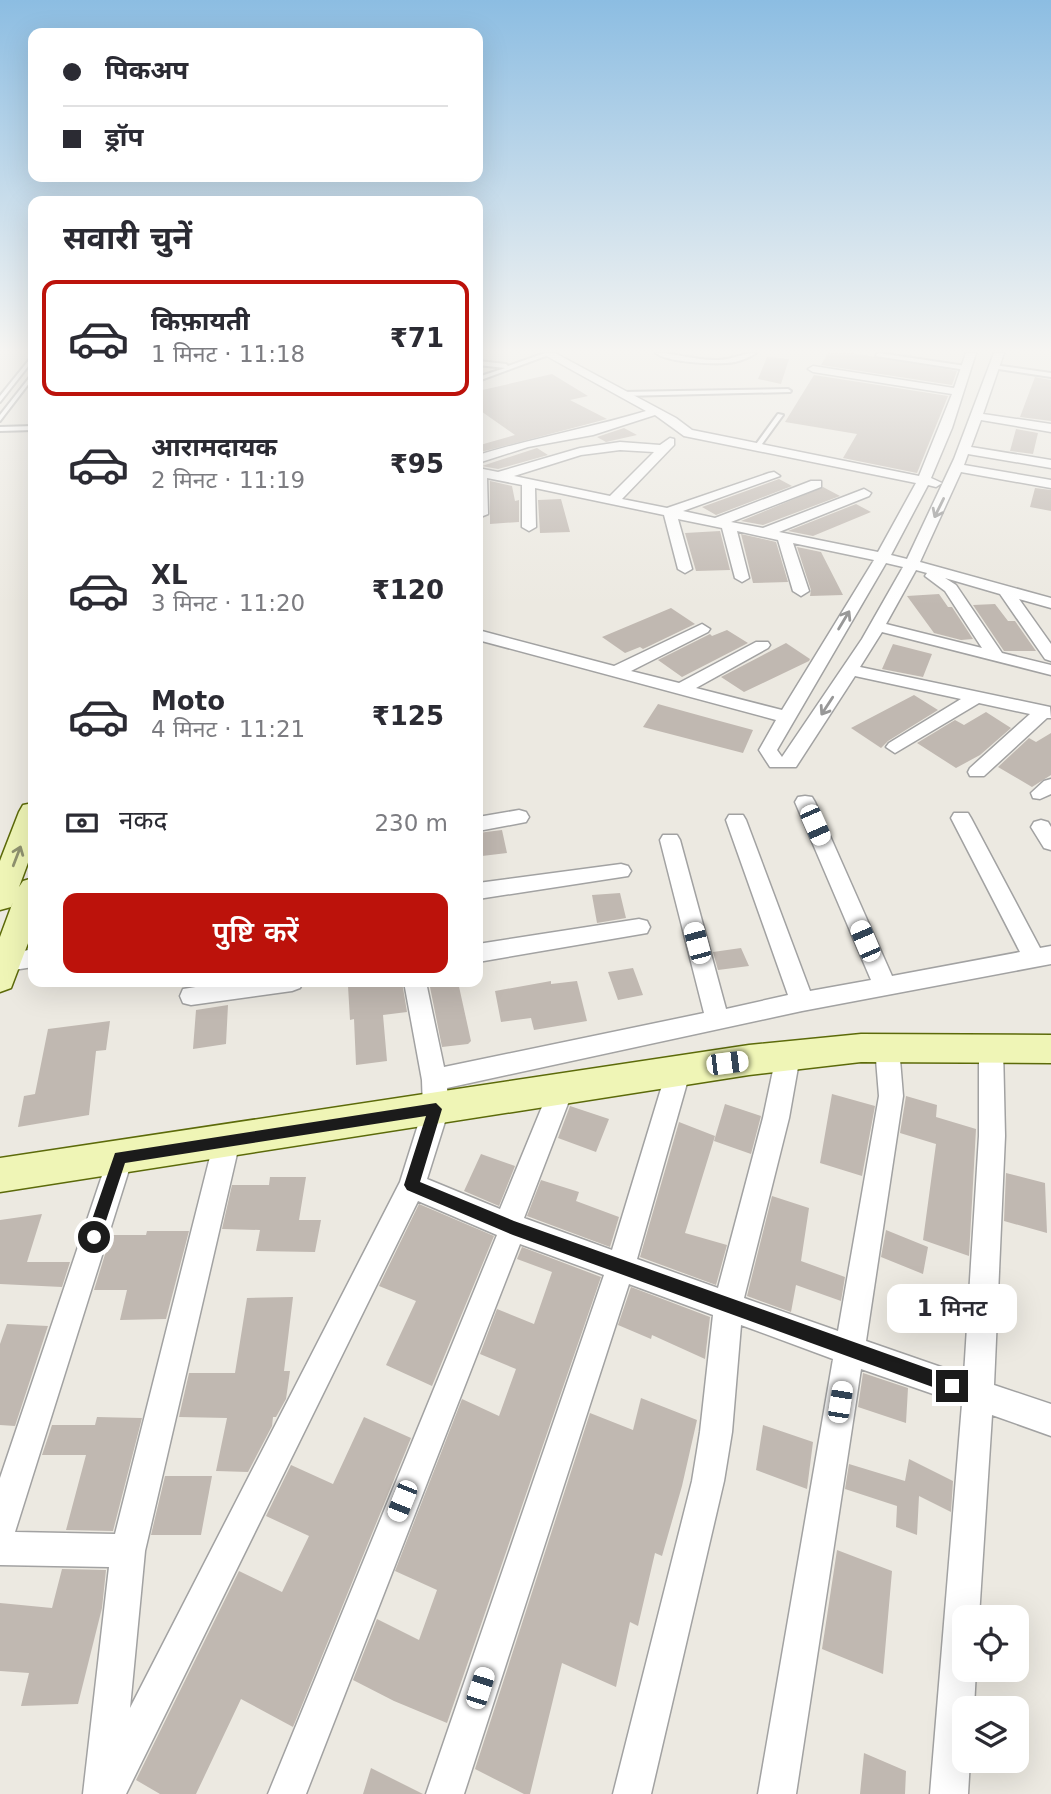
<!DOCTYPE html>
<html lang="hi">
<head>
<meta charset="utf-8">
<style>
	:root { --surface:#fff; --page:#f7f7f7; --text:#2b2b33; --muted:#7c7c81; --line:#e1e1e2; --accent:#bc120b }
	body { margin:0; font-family:"DejaVu Sans","Noto Sans Devanagari",sans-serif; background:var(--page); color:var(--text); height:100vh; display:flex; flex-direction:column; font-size:26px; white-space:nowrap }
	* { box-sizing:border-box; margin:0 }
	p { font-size:23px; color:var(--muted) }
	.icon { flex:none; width:38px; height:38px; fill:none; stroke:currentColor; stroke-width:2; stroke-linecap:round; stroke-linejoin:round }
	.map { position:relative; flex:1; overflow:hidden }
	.details { position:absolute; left:28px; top:196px; width:455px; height:791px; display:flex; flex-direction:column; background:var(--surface); border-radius:14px; box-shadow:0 7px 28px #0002 }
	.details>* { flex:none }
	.hud { position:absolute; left:28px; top:28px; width:455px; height:154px; border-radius:14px; box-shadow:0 7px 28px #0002; display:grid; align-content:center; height:154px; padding:0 35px; background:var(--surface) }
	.fabs { position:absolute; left:952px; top:1605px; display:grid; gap:14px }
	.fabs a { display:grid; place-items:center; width:77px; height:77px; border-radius:14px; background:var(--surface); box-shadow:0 7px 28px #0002; font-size:35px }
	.end { position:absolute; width:32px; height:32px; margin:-16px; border:9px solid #1b1b1b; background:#fff; box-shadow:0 0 0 4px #fff }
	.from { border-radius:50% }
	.bubble { position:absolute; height:49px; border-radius:14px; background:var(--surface); box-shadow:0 7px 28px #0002; font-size:23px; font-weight:600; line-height:49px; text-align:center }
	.car { position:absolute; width:21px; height:42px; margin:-21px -10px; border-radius:9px; box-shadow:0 0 5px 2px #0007; background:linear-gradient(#fff 24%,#345 0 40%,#fff 0 76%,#345 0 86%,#fff 0) }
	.hud b { display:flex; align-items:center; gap:24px; height:66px; font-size:26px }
	.hud b+b { border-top:2px solid var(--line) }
	.hud i { width:18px; height:18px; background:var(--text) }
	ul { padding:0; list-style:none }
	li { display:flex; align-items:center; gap:21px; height:116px; margin:0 14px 10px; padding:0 21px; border:4px solid transparent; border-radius:14px }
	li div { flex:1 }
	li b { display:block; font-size:26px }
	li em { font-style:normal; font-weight:600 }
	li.selected { border-color:var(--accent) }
	li>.icon { width:63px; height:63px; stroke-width:1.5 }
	h2 { padding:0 35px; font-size:32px; line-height:84px }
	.pay { display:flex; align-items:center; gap:18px; height:77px; padding:0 35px; font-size:26px }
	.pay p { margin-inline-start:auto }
	.primary-button { display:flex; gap:14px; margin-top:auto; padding:14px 35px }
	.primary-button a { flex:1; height:80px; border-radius:14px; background:var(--accent); color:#fff; font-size:28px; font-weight:600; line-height:80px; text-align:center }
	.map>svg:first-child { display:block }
	.building { fill:#c0b8b1 }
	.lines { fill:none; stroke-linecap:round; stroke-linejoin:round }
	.lane-casing { stroke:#a2a2a2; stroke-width:4 }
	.street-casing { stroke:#a2a2a2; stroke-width:3 }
	.secondary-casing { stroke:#5c6a0a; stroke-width:3 }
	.lane { fill:#fff; fill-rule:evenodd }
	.street { fill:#fff; fill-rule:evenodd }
	.secondary { fill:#eff5b6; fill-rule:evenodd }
	.oneway { stroke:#989898 }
	.oneway2 { stroke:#909370 }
	.route { fill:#1b1b1b }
</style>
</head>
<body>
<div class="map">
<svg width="1051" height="1794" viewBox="0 0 1051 1794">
	<rect width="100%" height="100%" fill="#ece9e1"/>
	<path class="building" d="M828,353H853L957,371L952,385L821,365Z
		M767,357L789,359L781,384L758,379Z
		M552,374L588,396L570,400L607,419L481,452L480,445L515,435L478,409V391Z
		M814,375L948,396L917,473L843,458L857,434L785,422Z
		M1035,377L1051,380V421L1020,417Z
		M624,428L637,435L606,442L597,437Z
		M1016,429L1038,433L1033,454L1010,451Z
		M537,448L548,455L498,469L482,466Z
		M779,479L792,486L716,515L702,507Z
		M490,481L512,486L515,501L519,500V522L490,524Z
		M823,487L840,496L763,525L741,521Z
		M1035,488L1051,490V511L1030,507Z
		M561,499L570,532L540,533L538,500Z
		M856,504L871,512L813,536L788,531Z
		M720,531L730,570L696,571L685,533Z
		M741,534L776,542L788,582L753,583Z
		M797,547L821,552L843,595L810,596L811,590Z
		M939,594L948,607H952L973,639L961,640L934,633L907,596Z
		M995,604L1008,621H1015L1036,651H1004L973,605Z
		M671,608L695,624L643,649L640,647L625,653L602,637Z
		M727,630L748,643L682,677L658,660L710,634L712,636Z
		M786,643L810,659L809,661L744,692L721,677Z
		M893,644L932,654L923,677L882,669Z
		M914,695L938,710L888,741L881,748L851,728Z
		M658,704L716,720L753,730L743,753L643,727Z
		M986,712L1011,728L980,755L956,768L917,743L955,720L964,725Z
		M1051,733V775L1032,787L998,767L1029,738L1036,742Z
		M502,830L507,853L482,856L478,833Z
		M620,893L626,918L597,923L592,895Z
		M741,948L749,966L718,970L713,952Z
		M633,968L643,995L618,1000L608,972Z
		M551,981V984L577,981L587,1021L534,1030L531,1018L501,1022L495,991Z
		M382,982H402L407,1012L383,1015L387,1061L356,1065L354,1019L350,1020L348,986Z
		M429,982H458L471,1041L468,1044L442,1047Z
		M228,1005L226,1044L193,1049L196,1010Z
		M110,1021L106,1050L96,1051L89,1115L18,1127L24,1096L35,1094L48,1029Z
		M832,1094L875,1106L862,1176L820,1163Z
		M906,1096L937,1105L936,1117L976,1129L969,1256L923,1240L936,1144L900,1133Z
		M725,1104L761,1116L751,1154L714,1141Z
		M570,1106L609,1119L596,1152L558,1138Z
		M679,1122L715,1136L685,1233L727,1245L716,1285L640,1257Z
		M481,1154L515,1166L499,1206L464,1191Z
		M1006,1173L1045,1183L1047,1233L1004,1221Z
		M270,1177H306L299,1220H321L315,1252L256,1251L260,1230L222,1229L232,1185H269Z
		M541,1180L579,1192L576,1201L619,1217L610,1247L527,1216Z
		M772,1196L809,1208L801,1261L845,1277L841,1301L796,1285L791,1312L747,1296Z
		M419,1204L494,1236L432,1386L386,1365L416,1301L379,1286Z
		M42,1214L27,1262H70L62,1287L0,1284V1220Z
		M886,1230L928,1247L923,1274L881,1257Z
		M147,1231H189L166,1319L120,1320L127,1290H94L111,1235H146Z
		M522,1247L601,1277L447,1723L394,1701L353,1680L377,1619L419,1640L437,1590L395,1571L462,1399L499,1416L516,1369L480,1354L497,1309L534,1324L552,1272L517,1259Z
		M631,1287L710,1317L705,1359L652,1335L651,1339L618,1325Z
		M293,1297L284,1371H290L286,1399L276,1417H273L272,1426L248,1472L216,1471L227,1418L179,1417L189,1373H235L247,1298Z
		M7,1324L48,1326L15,1426L0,1425V1344Z
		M863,1373L908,1388L906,1423L858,1407Z
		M641,1398L697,1420L682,1486L662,1556L655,1553L638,1626L630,1622L616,1687L562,1663L530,1794H524L475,1769L590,1413L633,1430Z
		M97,1417L142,1418L113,1531L66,1530L86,1455H42L52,1425H95Z
		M364,1417L411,1438L293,1727L241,1699L196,1794H160L136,1780L239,1571L282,1592L309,1536L266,1516L291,1465L333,1484Z
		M763,1425L813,1442L807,1489L756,1470Z
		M909,1459L953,1481L951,1512L919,1496L917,1535L896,1527L897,1506L845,1489L849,1464L905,1481Z
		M165,1476H212L201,1535H151Z
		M837,1550L892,1571L883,1674L822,1649Z
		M62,1569L106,1570L102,1608L78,1704L21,1706L29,1673L0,1671V1603L52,1608Z
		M864,1753L906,1771L905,1794H860Z
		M371,1768L423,1794H363Z"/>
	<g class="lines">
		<defs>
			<path id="lane" d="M545,353L551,354L478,381V377L505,368L478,365V361L506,364L508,366Z
				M656,353C676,353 697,361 718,360C731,360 743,353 756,353C750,357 743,360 735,362C719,365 668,363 656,353Z
				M878,353L966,366L969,368L966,370L876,356Z
				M33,355V360L0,402V396Z
				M994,365L1051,373V377L992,368Z
				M33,373V378L0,421V415Z
				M788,389L791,391L790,392L622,396L619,394L622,392Z
				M778,414L783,415L759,448H755L754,447Z
				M33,426V430L0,431V427Z"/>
			<path id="street" d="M555,353L676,418L692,430L919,476L952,394L813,372L808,369L813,366L954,388L966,353H976L952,428L931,478L942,483L936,487L928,485L891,555L907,559L954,459L994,353H1004L983,414L1051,424V432L981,420L971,447L1051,460V468L968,454L964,465L1051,480V488L961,472L920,562L1051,598V608L1019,599L1051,644V661L1045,659L1000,594L945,578L956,585L1002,653L1051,665V675L882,632L860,667L1050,707L1051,718H1047L984,776H970L968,772L970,768L1030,714L979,703L895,753L886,747L889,743L961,699L855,676L796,767H770L759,750L776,720L478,640V630L614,666L702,624L710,629L708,632L631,671L679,683L756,642H768L770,645L768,648L696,688L782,710L874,560L793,543L809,591L801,596L793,591L778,540L737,531L749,578L742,582L735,578L722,528L678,519L692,569L685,573L678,569L664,515L535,488L536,527L529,531L522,527V485L487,478L488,514L478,518V468L498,472L580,448L620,442L660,445L670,438L674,439V445L622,499L667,508L769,473L774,472L780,476L683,511L715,518L811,481H821V487L731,522L763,528L864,489L871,493L869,496L779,532L878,552L916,483L684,436L655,415L593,435L528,447L478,463V455C533,438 590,428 646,411L543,354ZM620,450L654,452L610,496L514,476L581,455ZM886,563L903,567L862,639L782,757L777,750ZM916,570L927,573L925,576L945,591L982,648L886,624Z
				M1051,779V794L1040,799L1033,798L1031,793L1044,781Z
				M805,796L812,797L815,802L892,976L1020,952L951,818L954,813H968L971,818L1040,948L1051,946V964L802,1011L447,1088L449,1109L427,1179L500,1209L553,1080L562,1077L571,1080L574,1088L524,1218L612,1250L667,1069L670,1062L679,1059L688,1062L691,1069L637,1259L718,1288L763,1118L776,1056L779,1049L788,1046L797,1049L800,1056L789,1118L744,1298L838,1331L879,1096L875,1047L879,1040L887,1037L895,1040L899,1047L903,1096L866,1341L964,1375L979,1136V1048L983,1041L991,1038L999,1041L1003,1048L1005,1136L994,1385L1051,1404V1436L992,1415L979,1617H964V1670H976L974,1708H964V1760H970L968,1794H930L962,1404L861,1369L796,1794H758L833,1359L741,1325L732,1432L724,1481L651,1794H613L692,1481L700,1432L713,1315L629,1284L464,1794H426L604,1275L520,1244L306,1794H268L497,1235L418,1201L126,1794H83L109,1567L0,1565V1478L111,1149L120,1145L129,1149L133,1157L15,1532L115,1534L214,1141L218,1133L227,1129L236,1133L240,1141L145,1551L130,1708L400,1182L423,1109L422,1080L404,982H426L444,1067L704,1013L660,840L663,835H677L680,840L726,1009L788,995L726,820L729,815H743L746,820L810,991L871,980L795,802L798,797Z
				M519,810L526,812L529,817L526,822L478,831V817Z
				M1041,820L1048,822L1051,827V850L1044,848L1031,827L1034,822Z
				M621,864L628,866L631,871L628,876L478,899V883Z
				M639,919L647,921L650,927L647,933L478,962V944Z
				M33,949V967L7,971L0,968V956Z
				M227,982H303L300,988L292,991L191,1005L183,1003L180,996L183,989Z"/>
			<path id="secondary" d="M33,803V849L19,887L23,881L33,878V930L11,988L0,992V937L13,902L11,907L0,910V861L19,812L23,805Z
				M861,1034L1051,1035V1063L861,1062L749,1075L0,1192V1158L749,1045Z"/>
		</defs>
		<use href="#lane" class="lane-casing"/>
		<use href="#street" class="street-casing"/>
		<use href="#secondary" class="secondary-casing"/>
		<use href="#lane" class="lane"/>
		<use href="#street" class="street"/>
		<use href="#secondary" class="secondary"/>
	</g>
	<defs><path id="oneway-shaft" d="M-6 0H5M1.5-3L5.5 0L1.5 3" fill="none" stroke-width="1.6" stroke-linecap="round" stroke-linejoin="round" transform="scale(1.75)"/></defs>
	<g class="oneway">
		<use href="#oneway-shaft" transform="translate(939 508) rotate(116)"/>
		<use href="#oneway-shaft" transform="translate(844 620) rotate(-59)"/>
		<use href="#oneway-shaft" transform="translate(827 706) rotate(123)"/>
	</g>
	<use class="oneway2" href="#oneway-shaft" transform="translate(17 856) rotate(-69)"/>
	<linearGradient id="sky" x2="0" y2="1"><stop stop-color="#8cbde2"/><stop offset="0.58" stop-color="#f6f5f2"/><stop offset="1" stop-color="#f6f5f2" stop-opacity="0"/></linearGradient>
	<rect width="1051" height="605" fill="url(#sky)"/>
	<path class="route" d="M436,1103L442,1109L420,1182L514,1221L952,1377L958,1380L960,1386L958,1391L952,1394L513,1235L407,1190L404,1185L426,1116L125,1163L99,1242L94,1244L89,1242L86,1237L115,1153Z"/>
</svg>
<div class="fabs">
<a><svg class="icon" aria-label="locate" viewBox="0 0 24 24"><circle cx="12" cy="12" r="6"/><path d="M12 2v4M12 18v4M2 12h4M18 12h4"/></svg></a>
<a><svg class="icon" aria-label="layers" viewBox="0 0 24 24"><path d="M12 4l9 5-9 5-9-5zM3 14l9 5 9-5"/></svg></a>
</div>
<i class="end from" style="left:94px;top:1237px"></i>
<i class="end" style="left:952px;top:1386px"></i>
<div class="bubble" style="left:887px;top:1284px;width:130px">1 मिनट</div>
<i class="car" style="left:815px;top:825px;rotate:156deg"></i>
<i class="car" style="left:865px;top:941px;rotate:337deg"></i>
<i class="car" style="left:697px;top:943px;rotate:345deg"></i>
<i class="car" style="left:727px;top:1063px;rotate:83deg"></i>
<i class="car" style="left:840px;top:1402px;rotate:9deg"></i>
<i class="car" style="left:402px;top:1501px;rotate:202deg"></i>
<i class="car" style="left:480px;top:1688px;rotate:18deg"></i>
<div class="hud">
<b><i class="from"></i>पिकअप</b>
<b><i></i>ड्रॉप</b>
</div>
<section class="details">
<h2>सवारी चुनें</h2>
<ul>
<li class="selected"><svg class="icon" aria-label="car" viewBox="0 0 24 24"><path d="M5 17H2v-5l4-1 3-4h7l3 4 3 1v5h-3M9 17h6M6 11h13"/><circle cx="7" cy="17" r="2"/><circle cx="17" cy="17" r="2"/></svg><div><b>किफ़ायती</b><p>1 मिनट · 11:18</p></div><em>₹71</em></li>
<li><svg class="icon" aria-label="car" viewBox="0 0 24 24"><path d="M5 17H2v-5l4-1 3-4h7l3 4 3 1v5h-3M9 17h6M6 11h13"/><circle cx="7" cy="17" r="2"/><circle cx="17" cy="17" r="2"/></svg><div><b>आरामदायक</b><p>2 मिनट · 11:19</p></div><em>₹95</em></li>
<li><svg class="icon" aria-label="car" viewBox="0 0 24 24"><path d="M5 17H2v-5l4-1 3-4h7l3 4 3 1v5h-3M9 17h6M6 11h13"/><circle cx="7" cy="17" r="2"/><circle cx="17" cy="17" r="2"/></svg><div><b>XL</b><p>3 मिनट · 11:20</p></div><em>₹120</em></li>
<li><svg class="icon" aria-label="car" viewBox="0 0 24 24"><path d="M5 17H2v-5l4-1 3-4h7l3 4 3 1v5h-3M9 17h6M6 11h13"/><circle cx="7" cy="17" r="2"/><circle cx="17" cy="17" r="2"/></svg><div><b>Moto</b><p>4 मिनट · 11:21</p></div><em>₹125</em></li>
</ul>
<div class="pay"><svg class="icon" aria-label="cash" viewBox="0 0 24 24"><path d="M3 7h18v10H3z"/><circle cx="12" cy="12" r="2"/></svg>नकद<p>230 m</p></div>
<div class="primary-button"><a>पुष्टि करें</a></div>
</section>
</div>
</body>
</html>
